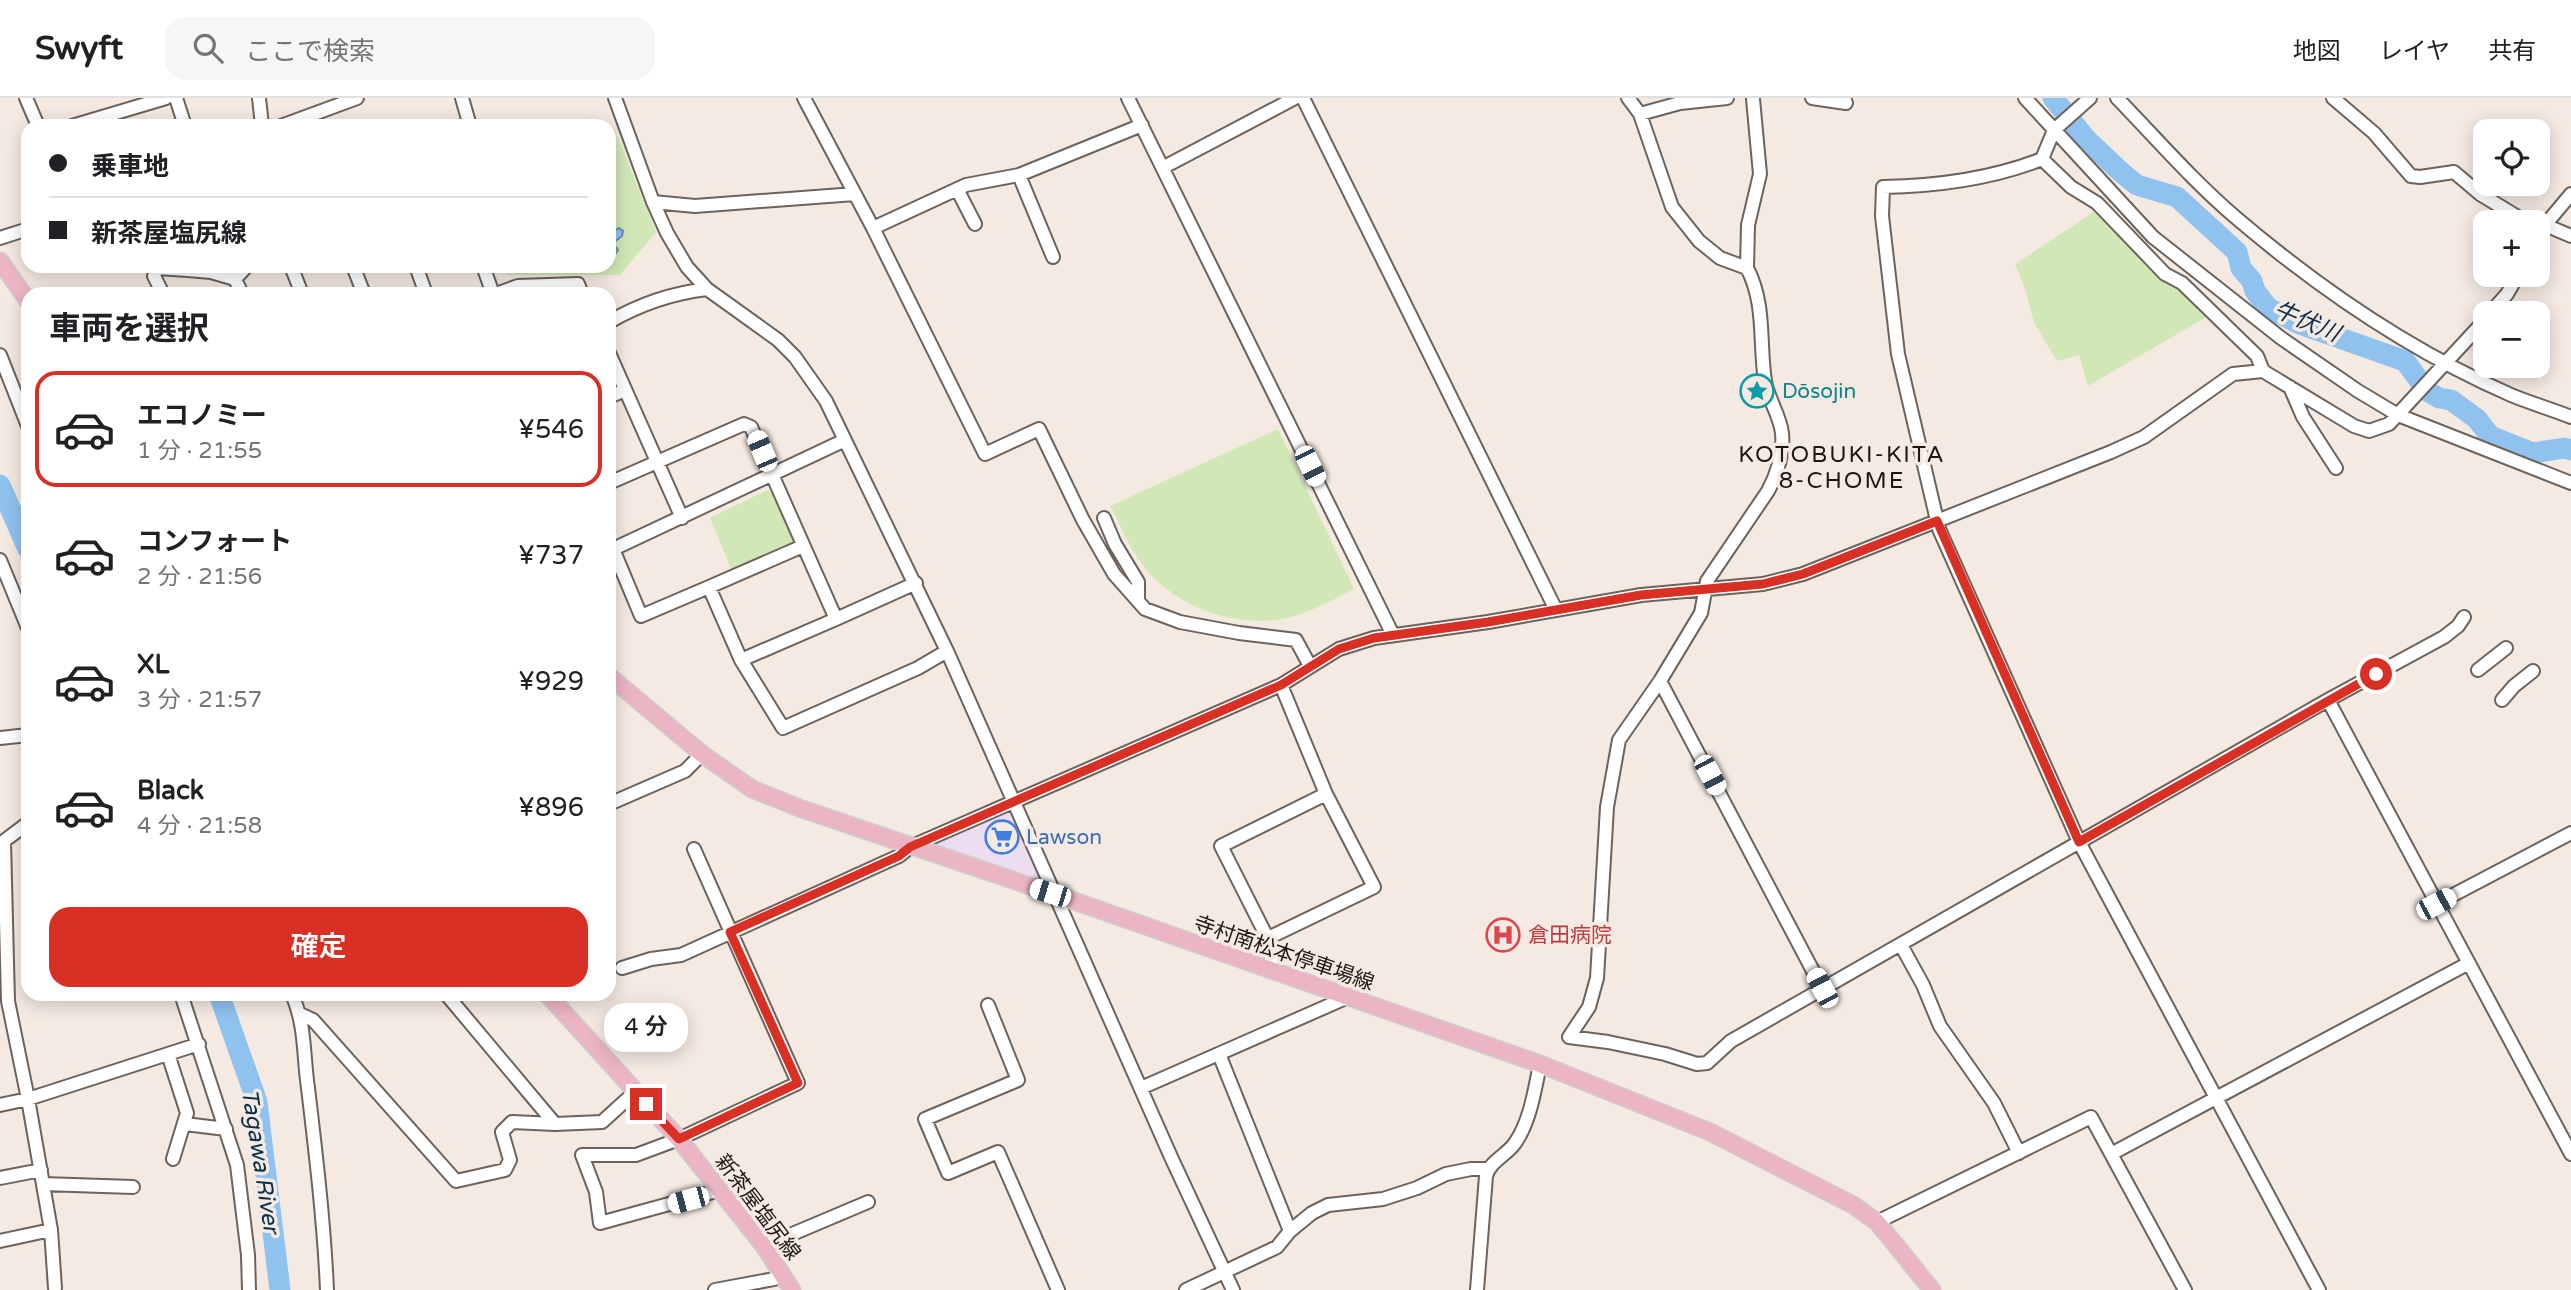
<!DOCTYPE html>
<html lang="ja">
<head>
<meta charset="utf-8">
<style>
	:root { --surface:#fff; --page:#f6f6f6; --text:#202124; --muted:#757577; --line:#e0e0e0; --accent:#d93025 }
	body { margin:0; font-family:"Varela Round","Noto Sans JP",sans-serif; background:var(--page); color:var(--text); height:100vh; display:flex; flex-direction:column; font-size:26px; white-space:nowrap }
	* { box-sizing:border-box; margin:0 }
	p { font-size:23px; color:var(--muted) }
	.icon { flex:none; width:38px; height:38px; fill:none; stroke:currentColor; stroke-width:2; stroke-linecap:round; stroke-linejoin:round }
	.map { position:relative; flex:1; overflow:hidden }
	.sheet { position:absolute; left:21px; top:189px; width:595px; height:714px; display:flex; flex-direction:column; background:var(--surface); border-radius:21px; box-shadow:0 4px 18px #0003 }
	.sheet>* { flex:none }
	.top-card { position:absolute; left:21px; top:21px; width:595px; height:154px; border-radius:21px; box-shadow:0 4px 18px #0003; display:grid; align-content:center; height:154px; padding:0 28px; background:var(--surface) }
	.fabs { position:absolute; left:2473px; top:21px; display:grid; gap:14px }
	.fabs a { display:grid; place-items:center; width:77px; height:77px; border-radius:14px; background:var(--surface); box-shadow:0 4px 18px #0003; font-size:35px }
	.end { position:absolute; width:32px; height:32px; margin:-16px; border:9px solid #d93025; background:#fff; box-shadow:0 0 0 4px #fff }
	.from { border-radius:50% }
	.bubble { position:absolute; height:49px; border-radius:21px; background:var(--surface); box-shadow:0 4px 18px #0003; font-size:23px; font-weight:600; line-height:49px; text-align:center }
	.car { position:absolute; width:21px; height:42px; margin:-21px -10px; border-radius:9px; box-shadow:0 0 5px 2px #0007; background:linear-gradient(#fff 24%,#345 0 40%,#fff 0 76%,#345 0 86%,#fff 0) }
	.top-card b { display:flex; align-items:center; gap:24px; height:66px; font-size:26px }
	.top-card b+b { border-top:2px solid var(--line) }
	.top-card i { width:18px; height:18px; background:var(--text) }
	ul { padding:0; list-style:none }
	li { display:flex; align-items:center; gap:21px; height:116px; margin:0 14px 10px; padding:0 14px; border:4px solid transparent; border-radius:21px }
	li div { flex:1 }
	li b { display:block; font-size:26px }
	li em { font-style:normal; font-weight:600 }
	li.current { border-color:var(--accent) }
	li>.icon { width:63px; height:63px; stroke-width:1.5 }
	h2 { padding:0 28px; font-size:32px; line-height:84px }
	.primary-button { display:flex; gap:14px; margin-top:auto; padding:14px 28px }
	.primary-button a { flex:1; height:80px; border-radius:21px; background:var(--accent); color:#fff; font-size:28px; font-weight:600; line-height:80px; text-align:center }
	header { display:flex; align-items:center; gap:42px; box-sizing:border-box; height:98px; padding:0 35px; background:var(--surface); border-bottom:2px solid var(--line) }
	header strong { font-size:33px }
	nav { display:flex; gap:38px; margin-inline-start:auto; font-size:24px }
	.search { width:490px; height:63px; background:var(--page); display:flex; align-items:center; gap:18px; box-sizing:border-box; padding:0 24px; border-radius:21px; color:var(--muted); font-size:26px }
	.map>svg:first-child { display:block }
	.commercial { fill:#ecddf0 }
	.green { fill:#d1e8b6 }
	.water { fill:#90c2f0; stroke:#6d8fae; stroke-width:2 }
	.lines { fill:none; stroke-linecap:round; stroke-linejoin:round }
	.river { stroke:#90c2f0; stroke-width:21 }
	.minor-casing { stroke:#6c635c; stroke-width:16 }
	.major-casing { stroke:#cdcccc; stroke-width:19 }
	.minor { stroke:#fff; stroke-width:12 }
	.major { stroke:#ecb5c4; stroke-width:16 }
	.route { stroke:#d93025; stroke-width:9 }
	.labels { text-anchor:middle; stroke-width:7; stroke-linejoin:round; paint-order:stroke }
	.culture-label { font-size:21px; fill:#0d838f; stroke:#f5eae2; text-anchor:start }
	.shop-label { font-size:21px; fill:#366cbe; stroke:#f5eae2; text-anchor:start }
	.health-label { font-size:21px; fill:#be3a42; stroke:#f5eae2; text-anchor:start }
	.street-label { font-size:21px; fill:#1b1715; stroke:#f5eae2 }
	.water-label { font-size:23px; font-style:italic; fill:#092f4d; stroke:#f5eae2 }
	.neighbourhood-label { font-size:23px; letter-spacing:2px; fill:#1b1715; stroke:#f5eae2 }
</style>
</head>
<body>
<header>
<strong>Swyft</strong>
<div class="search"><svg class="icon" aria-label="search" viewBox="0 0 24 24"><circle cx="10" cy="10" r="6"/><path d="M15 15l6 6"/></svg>ここで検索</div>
<nav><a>地図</a><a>レイヤ</a><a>共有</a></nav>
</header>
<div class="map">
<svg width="2571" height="1192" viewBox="0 0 2571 1192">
	<rect width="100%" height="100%" fill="#f5eae2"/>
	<path class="commercial" d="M1013,712L1043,785L937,751L935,745Z"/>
	<path class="green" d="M615,32L656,134L620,177H507L505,168H609V34Z
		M2098,111L2210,217L2088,288L2079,257L2057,263L2034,225L2026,193L2015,166Z
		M1278,331L1354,491C1329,504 1303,519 1274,522C1231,527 1181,509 1151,477C1133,458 1122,431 1110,408Z
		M767,392L774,395L794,441L792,446L732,473L710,420Z"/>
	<path class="water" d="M619,130L623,133L622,138L613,145L618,152L616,155L609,149V136Z"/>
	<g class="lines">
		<path class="river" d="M2053,0L2087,42L2122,75L2137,87L2177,99L2237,154L2241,170L2252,183L2255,193L2268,210L2300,226L2405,263L2427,293L2439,300L2451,302L2477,321L2490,338L2533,355L2564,350L2571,352
			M0,387L28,451
			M219,896L257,1004L280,1192"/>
		<defs>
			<path id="minor" d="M26,0L38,28
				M176,0L185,28
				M259,0L262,28
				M462,0L470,28
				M615,0L653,104L667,135L687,169L707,191L778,242L795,259L826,303L947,553L1171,1059L1233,1192
				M804,0L873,130L985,356L1039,331L1083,422L1114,476L1145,511L1180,524L1239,535L1296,542L1310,568
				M1128,0L1393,537
				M1303,0L1556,512
				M1628,0L1640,16L1672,109L1699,143L1720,160L1747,170C1766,206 1759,245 1765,283C1768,301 1780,317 1782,335C1784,356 1778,374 1768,393L1707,483L1701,515L1660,583L1619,642L1607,709L1597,880L1589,909L1569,939L1608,944L1665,956L1697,966L1707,965L1731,943L2328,602L2444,539L2458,528L2464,519
				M1812,0L1846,5L1844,0
				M2025,0L2153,139L2281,240L2358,293L2398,317L2571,385
				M2090,0L2054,32L2042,61C1994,80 1935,88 1883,89L1882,118L1898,256L1939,431L2079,744L2319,1192
				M2117,0C2155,39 2192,82 2234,118C2317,189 2410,253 2511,297C2530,305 2551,311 2571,319
				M2333,0L2374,35L2411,78L2420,79L2454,74L2480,96L2526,124
				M1640,16L1680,5L1727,0
				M72,28L166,0
				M281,28L357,0
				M2042,61L2071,89L2097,105L2165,176L2182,185L2257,258L2263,273L2354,328L2369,333L2389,326L2485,222
				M1164,69L1295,0
				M1019,77L1053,159
				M957,91L975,126
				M653,104L695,108L855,96
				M2545,127L2571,138
				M873,130L966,87L1019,77L1142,27
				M0,140L28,131
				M2538,141L2545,127L2571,96
				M187,168L188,172L211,174L235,181L242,196
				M291,168L302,196
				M353,168L364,196
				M416,168L426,196
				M483,168L493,196
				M1747,170L1748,127L1760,76L1753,1
				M235,181L247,168
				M163,196L154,178L157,170L188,172
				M496,196L518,188L578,186L582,196
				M2490,215L2507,196L2518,177
				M609,224C640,206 673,195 707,191
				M609,255L682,420
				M0,257L28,328
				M2290,289L2303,319L2336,370
				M609,299L625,292
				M609,385L744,326L751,329L836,521L741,562
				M1104,420L1115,446L1138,484V503
				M613,451L641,518L709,489L741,562L783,630L918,570L947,553
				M609,453L845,342
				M0,462L28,530
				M709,489L803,448
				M836,521L916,485
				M2478,572L2506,550
				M1660,583L1822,890
				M2328,602L2571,1056
				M2502,602L2514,588L2533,573
				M0,640L28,637
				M609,706L685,673L702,656
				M28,725L4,743L8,903L28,1001L51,1132L55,1190
				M694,751L798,985L679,1041L636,1057H582L596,1094L600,1125L720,1092
				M2436,806L2571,735
				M1268,840L1374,789L1326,696L1281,587
				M1901,847L1923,887L1940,928L1994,1005L2019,1055
				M622,870L651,861L681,857L899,758L910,749L1281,587L1339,551L1374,540L1488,524L1641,497L1763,486L1803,476L2111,354L2144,339L2233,276L2263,273
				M1271,872V847L1221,748L1326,696
				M181,896L237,1067L248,1157L249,1192
				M292,896C306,929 303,956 308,990C316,1057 324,1124 327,1192
				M446,896L555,1026
				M988,907L1018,982L925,1021L948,1075L998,1054L1058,1192
				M300,916L313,922L456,1083L505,1072L510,1062L502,1034L512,1024L555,1026L602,1024L635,994
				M168,956L187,1015L173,1061
				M1219,956L1290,1133
				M1141,990L1348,899
				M0,1007L28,1001L199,946
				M185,1026L226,1031
				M2111,1056L2469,865
				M0,1080L41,1072
				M43,1086L133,1089
				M1877,1124L2091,1019L2185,1192
				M0,1143L51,1132
				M764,1148L868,1104
				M715,1192L774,1181L783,1176
				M1186,1192L1277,1149L1290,1133L1312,1115L1328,1107L1383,1101L1417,1090L1446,1076L1471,1071H1488
				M1477,1192L1486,1078C1490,1063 1507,1057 1515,1045C1530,1024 1535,991 1540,966"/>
			<path id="major" d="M0,163L28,203
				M609,578L702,656L752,691L802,711L1057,797L1540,966L1710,1034L1853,1107L1877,1124L1932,1192
				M547,896L679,1041L764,1148L792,1192"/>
		</defs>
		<use href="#minor" class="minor-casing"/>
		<use href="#major" class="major-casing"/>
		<use href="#minor" class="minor"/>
		<use href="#major" class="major"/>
	</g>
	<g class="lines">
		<path class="route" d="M646,1006L679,1041L798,985L730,834L899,758L910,749L1281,587L1339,551L1374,540L1488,524L1641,497L1763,486L1803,476L1937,423L2079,744L2376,576"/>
	</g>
	<defs>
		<symbol id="sight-ring" viewBox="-11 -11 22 22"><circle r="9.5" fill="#f5eae2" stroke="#0f9aa8" stroke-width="1.5"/><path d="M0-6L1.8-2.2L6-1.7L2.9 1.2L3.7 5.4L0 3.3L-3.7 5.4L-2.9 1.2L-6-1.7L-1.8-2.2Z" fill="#0f9aa8"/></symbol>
		<symbol id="supermarket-ring" viewBox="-11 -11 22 22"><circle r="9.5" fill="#f5eae2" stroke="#3f7fe0" stroke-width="1.5"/><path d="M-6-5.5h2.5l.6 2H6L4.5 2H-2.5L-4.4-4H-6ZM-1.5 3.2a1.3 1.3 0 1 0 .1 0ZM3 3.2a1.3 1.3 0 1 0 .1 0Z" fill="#3f7fe0"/></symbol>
		<symbol id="hospital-ring" viewBox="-11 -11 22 22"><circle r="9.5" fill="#f5eae2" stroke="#e0444e" stroke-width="1.5"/><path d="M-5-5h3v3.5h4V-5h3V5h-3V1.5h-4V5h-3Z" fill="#e0444e"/></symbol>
	</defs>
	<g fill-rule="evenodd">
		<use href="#sight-ring" x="1738" y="274" width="38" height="38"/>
		<use href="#supermarket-ring" x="983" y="720" width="38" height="38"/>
		<use href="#hospital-ring" x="1484" y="818" width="38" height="38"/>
	</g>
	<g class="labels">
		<g class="culture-label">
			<text x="1782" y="300">Dōsojin</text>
		</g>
		<g class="shop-label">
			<text x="1026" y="746">Lawson</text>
		</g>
		<g class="health-label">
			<text x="1528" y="844">倉田病院</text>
		</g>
		<g class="street-label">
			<text transform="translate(1284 855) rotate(19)" y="7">寺村南松本停車場線</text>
			<text transform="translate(758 1109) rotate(53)" y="7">新茶屋塩尻線</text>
		</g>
		<g class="water-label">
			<text transform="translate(2307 223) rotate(23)" y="8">牛伏川</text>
			<text transform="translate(261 1063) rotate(81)" y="8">Tagawa River</text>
		</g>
		<g class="neighbourhood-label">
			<text x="1842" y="364">KOTOBUKI-KITA<tspan x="1842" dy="26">8-CHOME</tspan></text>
		</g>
	</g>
</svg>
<div class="fabs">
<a><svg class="icon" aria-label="locate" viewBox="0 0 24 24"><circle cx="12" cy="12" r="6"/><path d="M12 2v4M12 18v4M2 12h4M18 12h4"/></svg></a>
<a>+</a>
<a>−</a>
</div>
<i class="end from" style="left:2376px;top:576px"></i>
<i class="end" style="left:646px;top:1006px"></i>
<div class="bubble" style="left:604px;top:905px;width:84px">4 分</div>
<i class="car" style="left:762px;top:353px;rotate:337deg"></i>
<i class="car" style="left:1310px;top:368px;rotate:154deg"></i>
<i class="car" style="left:1710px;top:677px;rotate:152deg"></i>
<i class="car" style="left:1050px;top:795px;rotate:287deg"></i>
<i class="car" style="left:2436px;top:806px;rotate:62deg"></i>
<i class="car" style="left:1822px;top:890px;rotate:332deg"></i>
<i class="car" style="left:688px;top:1102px;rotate:255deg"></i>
<div class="top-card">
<b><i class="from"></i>乗車地</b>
<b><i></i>新茶屋塩尻線</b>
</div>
<section class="sheet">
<h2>車両を選択</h2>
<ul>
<li class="current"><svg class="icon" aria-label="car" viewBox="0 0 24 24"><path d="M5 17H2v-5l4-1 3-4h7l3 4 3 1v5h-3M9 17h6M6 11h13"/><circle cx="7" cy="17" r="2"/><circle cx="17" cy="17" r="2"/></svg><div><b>エコノミー</b><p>1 分 · 21:55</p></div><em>¥546</em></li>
<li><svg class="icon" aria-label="car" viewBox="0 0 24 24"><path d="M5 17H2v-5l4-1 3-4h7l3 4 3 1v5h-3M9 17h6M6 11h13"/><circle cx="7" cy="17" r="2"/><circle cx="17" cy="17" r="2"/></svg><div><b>コンフォート</b><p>2 分 · 21:56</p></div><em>¥737</em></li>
<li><svg class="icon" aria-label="car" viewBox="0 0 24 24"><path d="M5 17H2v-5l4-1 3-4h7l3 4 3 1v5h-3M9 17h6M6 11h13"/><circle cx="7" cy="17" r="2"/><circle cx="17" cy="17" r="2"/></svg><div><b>XL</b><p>3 分 · 21:57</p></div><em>¥929</em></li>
<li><svg class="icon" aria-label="car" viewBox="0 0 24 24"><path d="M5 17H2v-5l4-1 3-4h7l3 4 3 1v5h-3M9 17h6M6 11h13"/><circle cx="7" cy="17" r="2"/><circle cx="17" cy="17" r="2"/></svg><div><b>Black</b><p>4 分 · 21:58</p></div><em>¥896</em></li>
</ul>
<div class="primary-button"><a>確定</a></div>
</section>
</div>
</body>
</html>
